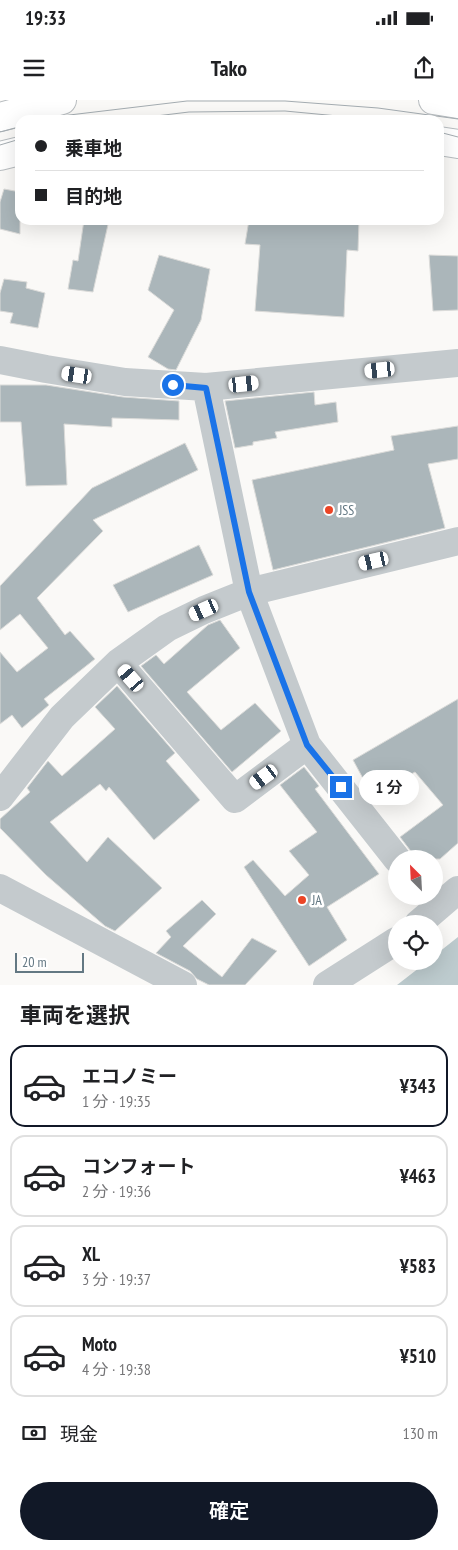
<!DOCTYPE html>
<html lang="ja">
<head>
<meta charset="utf-8">
<style>
	:root { --surface:#fff; --page:#f6f6f6; --text:#202124; --muted:#757577; --line:#e0e0e0; --accent:#111827 }
	body { margin:0; font-family:"PT Sans Narrow","Noto Sans JP",sans-serif; background:var(--page); color:var(--text); height:100vh; display:flex; flex-direction:column; font-size:19px; white-space:nowrap }
	* { box-sizing:border-box; margin:0 }
	p { font-size:16px; color:var(--muted) }
	.icon { flex:none; width:28px; height:28px; fill:none; stroke:currentColor; stroke-width:2; stroke-linecap:round; stroke-linejoin:round }
	.map { position:relative; height:885px; overflow:hidden }
	.drawer { display:flex; flex-direction:column; background:var(--surface); flex:1 }
	.drawer>* { flex:none }
	.hud { position:absolute; left:15px; top:15px; width:429px; height:110px; border-radius:15px; box-shadow:0 5px 20px #0002; display:grid; align-content:center; height:110px; padding:0 20px; background:var(--surface) }
	.needle { width:32px; rotate:336deg }
	.buttons { position:absolute; left:388px; top:750px; display:grid; gap:10px }
	.buttons a { display:grid; place-items:center; width:55px; height:55px; border-radius:50%; background:var(--surface); box-shadow:0 5px 20px #0002; font-size:25px }
	.scale { position:absolute; left:15px; bottom:12px; width:69px; box-sizing:border-box; padding-left:5px; border:2px solid #637883; border-top:0; font-size:14px; line-height:18px; white-space:nowrap; color:#637883; -webkit-text-stroke:4px #fff; paint-order:stroke }
	.end { position:absolute; width:22px; height:22px; margin:-11px; border:6px solid #1a73e8; background:#fff; box-shadow:0 0 0 2px #fff }
	.from { border-radius:50% }
	.bubble { position:absolute; height:35px; border-radius:18px; background:var(--surface); box-shadow:0 5px 20px #0002; font-size:16px; font-weight:600; line-height:35px; text-align:center }
	.car { position:absolute; width:15px; height:30px; margin:-15px -8px; border-radius:6px; box-shadow:0 0 4px 1px #0007; background:linear-gradient(#fff 24%,#345 0 40%,#fff 0 76%,#345 0 86%,#fff 0) }
	.hud b { display:flex; align-items:center; gap:18px; height:48px; font-size:19px }
	.hud b+b { border-top:1px solid var(--line) }
	.hud i { width:12px; height:12px; background:var(--text) }
	ul { padding:0; list-style:none }
	li { display:flex; align-items:center; gap:15px; height:82px; margin:0 10px 8px; padding:0 10px; border:2px solid var(--line); border-radius:15px }
	li div { flex:1 }
	li b { display:block; font-size:19px }
	li em { font-style:normal; font-weight:600 }
	li.on { border-color:var(--accent) }
	li>.icon { width:45px; height:45px; stroke-width:1.5 }
	h2 { padding:0 20px; font-size:22px; line-height:60px }
	.pay { display:flex; align-items:center; gap:12px; height:55px; padding:0 20px; font-size:19px }
	.pay p { margin-inline-start:auto }
	.cta { display:flex; gap:10px; margin-top:auto; padding:10px 20px }
	.cta a { flex:1; height:58px; border-radius:30px; background:var(--accent); color:#fff; font-size:20px; font-weight:600; line-height:58px; text-align:center }
	.status { display:flex; justify-content:space-between; align-items:center; height:35px; padding:0 25px; background:var(--surface); direction:ltr }
	.status svg { height:14px; fill:currentColor }
	header { display:flex; justify-content:space-between; align-items:center; height:65px; padding:0 20px; background:var(--surface); font-size:22px; font-weight:600 }
	.map>svg:first-child { display:block }
	.water { fill:#bdcbce }
	.building { fill:#abb6ba; stroke:#dbdbd9 }
	.lines { fill:none; stroke-linecap:round; stroke-linejoin:round }
	.major-casing { stroke:#b8bdc0; stroke-width:30 }
	.minor { stroke:#c4cacd; stroke-width:28 }
	.major { stroke:#fff; stroke-width:28 }
	.tram { stroke:#a5adb2; stroke-width:1 }
	.route { stroke:#1a73e8; stroke-width:6 }
	.poi-dot { fill:#eb4526; stroke:#fff; stroke-width:2 }
	.labels { text-anchor:middle; stroke-width:5; stroke-linejoin:round; paint-order:stroke }
	.poi-label { font-size:14px; fill:#637883; stroke:#fff; text-anchor:start }
</style>
</head>
<body>
<div class="status"><b>19:33</b><svg viewBox="0 0 49 12"><path d="M0 12V9h3v3zM5 12V6h3v6zM10 12V3h3v9zM15 12V0h3v12zM26 1h20v11H26zM47 4h2v5h-2z"/></svg></div>
<header><svg class="icon" aria-label="menu" viewBox="0 0 24 24"><path d="M4 6h16M4 12h16M4 18h16"/></svg>Tako<svg class="icon" aria-label="share" viewBox="0 0 24 24"><path d="M12 15V3M7 8l5-5 5 5M5 13v7h14v-7"/></svg></header>
<div class="map">
<svg width="458" height="885" viewBox="0 0 458 885">
	<rect width="100%" height="100%" fill="#faf9f7"/>
	<path class="water" d="M458,837V885H397L428,861H434V856Z"/>
	<path class="building" d="M4,89L20,92V134L0,129V102Z
		M84,120H109L93,192L68,189L73,160L78,161Z
		M249,120H359L358,151L347,150L344,217L255,211L260,145L245,144Z
		M159,155L210,169L201,220L176,270L168,269L148,257L174,210L148,190Z
		M429,155L458,156V210L433,211Z
		M4,179L27,182L26,188L45,193L38,228L10,223L13,213L0,211V193Z
		M0,285H46L123,297L179,301V320L112,318V327L64,324L67,385L26,386L21,322H0Z
		M314,292L315,305L336,302L338,322L275,332L277,338L253,342V345L235,348L225,301Z
		M458,326V359L428,364L445,428L273,470L252,380L394,350L391,336Z
		M185,343L198,370L93,420L103,431L37,498L65,535L70,531L95,559L44,599L49,605L22,628L12,615L0,624V552L17,572L48,548L20,514L0,530V486L92,388Z
		M199,445L213,475L128,512L113,485Z
		M220,520L240,548L187,592L221,630L255,603L281,631L232,672L141,566L156,555L164,564L208,525Z
		M117,586L175,653L166,661L200,700L154,740L109,687L106,691L100,684L50,722L87,762L108,737L162,788L115,831L105,826L46,775L0,728V719L30,692L27,688L48,661L62,676L115,629L95,607Z
		M458,599V743L440,759H412L410,750L400,737L443,705L415,672L372,695L353,660Z
		M304,667L319,686L315,689L379,774L327,807L347,840L309,866L244,767L253,760L285,796L309,775L289,751L317,732L280,685Z
		M202,800L216,814L183,846L222,877L252,838L277,851L245,885H209L197,879L190,871L156,853L171,837L166,831Z"/>
	<g class="lines">
		<defs>
			<path id="major" d="M433,0L458,4
				M0,17L62,0
				M439,41L458,44
				M0,56L20,51"/>
		</defs>
		<use href="#major" class="major-casing"/>
		<path class="minor" d="M0,260L46,269L125,282L206,287L458,263
			M206,287L249,492L307,645L397,759
			M118,563L235,699L307,645
			M0,697L62,617L118,563L167,528L204,510L249,492L458,441
			M0,788L183,885
			M418,824L458,790
			M327,885L396,841"/>
		<use href="#major" class="major"/>
		<path class="tram" d="M46,20L61,16L187,1H285L378,8L458,19
			M123,20L189,12L285,11L380,20
			M0,32L20,27
			M439,32L458,37
			M0,45L20,39"/>
	</g>
	<g class="lines">
		<path class="route" d="M173,285L206,288L249,492L307,645L341,687"/>
	</g>
	<g class="poi-dot">
		<circle cx="329" cy="410" r="5"/>
		<circle cx="302" cy="800" r="5"/>
	</g>
	<g class="labels">
		<g class="poi-label">
			<text x="339" y="415">JSS</text>
			<text x="312" y="805">JA</text>
		</g>
	</g>
</svg>
<div class="buttons">
<a><svg class="needle" viewBox="-14 -14 28 28"><path d="M0-13l5 13h-10z" fill="#e53935"/><path d="M0 13l5-13h-10z" fill="#757577"/></svg></a>
<a><svg class="icon" aria-label="locate" viewBox="0 0 24 24"><circle cx="12" cy="12" r="6"/><path d="M12 2v4M12 18v4M2 12h4M18 12h4"/></svg></a>
</div>
<div class="scale">20 m</div>
<i class="end from" style="left:173px;top:285px"></i>
<i class="end" style="left:341px;top:687px"></i>
<div class="bubble" style="left:359px;top:670px;width:60px">1 分</div>
<i class="car" style="left:380px;top:270px;rotate:264deg"></i>
<i class="car" style="left:77px;top:275px;rotate:279deg"></i>
<i class="car" style="left:244px;top:284px;rotate:84deg"></i>
<i class="car" style="left:374px;top:461px;rotate:257deg"></i>
<i class="car" style="left:204px;top:510px;rotate:246deg"></i>
<i class="car" style="left:131px;top:578px;rotate:319deg"></i>
<i class="car" style="left:264px;top:677px;rotate:234deg"></i>
<div class="hud">
<b><i class="from"></i>乗車地</b>
<b><i></i>目的地</b>
</div>
</div>
<section class="drawer">
<h2>車両を選択</h2>
<ul>
<li class="on"><svg class="icon" aria-label="car" viewBox="0 0 24 24"><path d="M5 17H2v-5l4-1 3-4h7l3 4 3 1v5h-3M9 17h6M6 11h13"/><circle cx="7" cy="17" r="2"/><circle cx="17" cy="17" r="2"/></svg><div><b>エコノミー</b><p>1 分 · 19:35</p></div><em>¥343</em></li>
<li><svg class="icon" aria-label="car" viewBox="0 0 24 24"><path d="M5 17H2v-5l4-1 3-4h7l3 4 3 1v5h-3M9 17h6M6 11h13"/><circle cx="7" cy="17" r="2"/><circle cx="17" cy="17" r="2"/></svg><div><b>コンフォート</b><p>2 分 · 19:36</p></div><em>¥463</em></li>
<li><svg class="icon" aria-label="car" viewBox="0 0 24 24"><path d="M5 17H2v-5l4-1 3-4h7l3 4 3 1v5h-3M9 17h6M6 11h13"/><circle cx="7" cy="17" r="2"/><circle cx="17" cy="17" r="2"/></svg><div><b>XL</b><p>3 分 · 19:37</p></div><em>¥583</em></li>
<li><svg class="icon" aria-label="car" viewBox="0 0 24 24"><path d="M5 17H2v-5l4-1 3-4h7l3 4 3 1v5h-3M9 17h6M6 11h13"/><circle cx="7" cy="17" r="2"/><circle cx="17" cy="17" r="2"/></svg><div><b>Moto</b><p>4 分 · 19:38</p></div><em>¥510</em></li>
</ul>
<div class="pay"><svg class="icon" aria-label="cash" viewBox="0 0 24 24"><path d="M3 7h18v10H3z"/><circle cx="12" cy="12" r="2"/></svg>現金<p>130 m</p></div>
<div class="cta"><a>確定</a></div>
</section>
</body>
</html>
